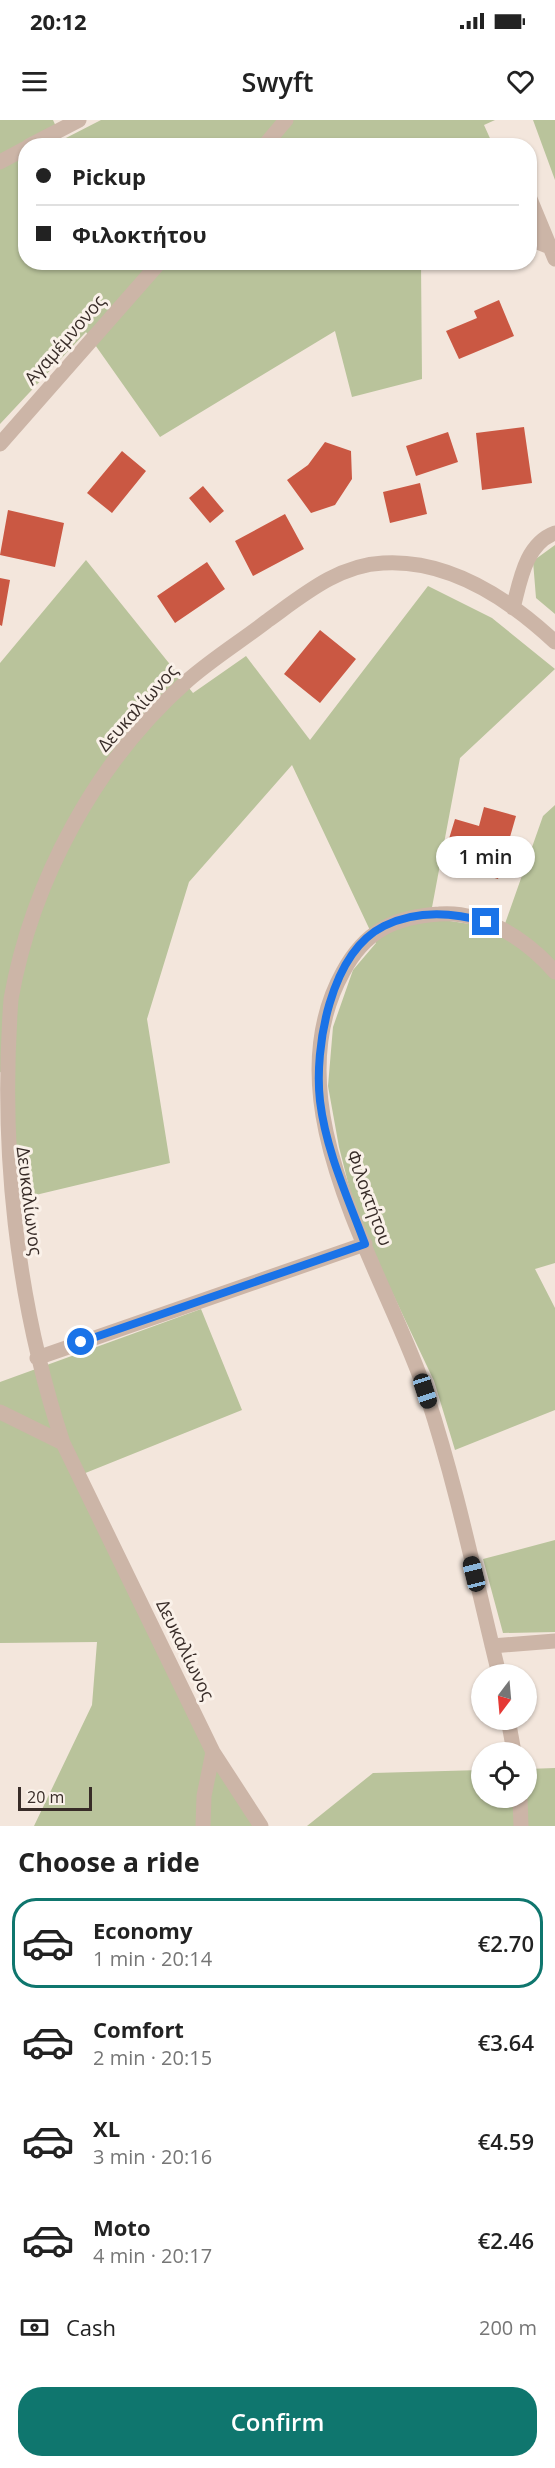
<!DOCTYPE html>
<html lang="en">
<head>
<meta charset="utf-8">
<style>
	:root { --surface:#fff; --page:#f6f6f6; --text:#222; --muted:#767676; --line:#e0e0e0; --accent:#0f766e }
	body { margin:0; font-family:"Open Sans",sans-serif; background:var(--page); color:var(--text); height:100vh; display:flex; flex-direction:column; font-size:22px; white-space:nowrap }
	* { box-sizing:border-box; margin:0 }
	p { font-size:20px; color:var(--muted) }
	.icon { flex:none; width:33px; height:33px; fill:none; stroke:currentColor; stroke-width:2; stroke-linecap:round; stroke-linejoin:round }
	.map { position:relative; height:1706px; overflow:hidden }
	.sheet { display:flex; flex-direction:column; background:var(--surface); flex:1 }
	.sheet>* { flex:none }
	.hud { position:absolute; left:18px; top:18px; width:519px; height:132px; border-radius:24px; box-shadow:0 2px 4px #0004; display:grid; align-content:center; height:132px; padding:0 18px; background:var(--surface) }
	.needle { width:39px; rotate:196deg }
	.fabs { position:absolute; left:471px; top:1544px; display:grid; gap:12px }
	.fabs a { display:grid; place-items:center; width:66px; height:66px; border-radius:50%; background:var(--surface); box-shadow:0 2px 4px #0004; font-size:30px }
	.scale { position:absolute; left:18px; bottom:15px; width:74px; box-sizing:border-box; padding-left:6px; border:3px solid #382c28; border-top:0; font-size:16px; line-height:21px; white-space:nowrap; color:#382c28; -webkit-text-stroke:4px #faf1e9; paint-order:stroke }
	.end { position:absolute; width:27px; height:27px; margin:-14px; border:8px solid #1a73e8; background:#fff; box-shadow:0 0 0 3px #fff }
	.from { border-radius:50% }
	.bubble { position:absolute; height:42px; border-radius:21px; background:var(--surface); box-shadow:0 2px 4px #0004; font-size:20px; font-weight:600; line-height:42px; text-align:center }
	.car { position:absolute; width:18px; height:36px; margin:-18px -9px; border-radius:8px; box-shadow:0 0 4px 2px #0007; background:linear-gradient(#222 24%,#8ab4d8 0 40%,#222 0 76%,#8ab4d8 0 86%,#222 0) }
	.hud b { display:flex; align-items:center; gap:21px; height:57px; font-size:22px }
	.hud b+b { border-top:2px solid var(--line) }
	.hud i { width:15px; height:15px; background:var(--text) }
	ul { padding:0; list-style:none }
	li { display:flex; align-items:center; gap:18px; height:90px; margin:0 12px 9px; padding:0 6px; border:3px solid transparent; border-radius:24px }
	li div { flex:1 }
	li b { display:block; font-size:22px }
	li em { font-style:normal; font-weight:600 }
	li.active { border-color:var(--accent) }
	li>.icon { width:54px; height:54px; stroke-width:1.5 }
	h2 { padding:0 18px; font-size:27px; line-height:72px }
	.pay { display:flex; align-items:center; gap:15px; height:66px; padding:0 18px; font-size:22px }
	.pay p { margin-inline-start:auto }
	.cta { display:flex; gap:12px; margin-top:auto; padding:12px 18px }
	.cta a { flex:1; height:69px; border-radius:24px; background:var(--accent); color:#fff; font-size:24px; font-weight:600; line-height:69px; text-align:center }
	.status { display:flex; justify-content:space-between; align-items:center; height:42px; padding:0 30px; background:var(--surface); direction:ltr }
	.status svg { height:16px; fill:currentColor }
	header { display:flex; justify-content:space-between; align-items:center; height:78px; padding:0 18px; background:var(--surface); font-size:27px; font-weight:600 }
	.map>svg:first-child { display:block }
	.grass { fill:#b9c39b }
	.building { fill:#ca5843 }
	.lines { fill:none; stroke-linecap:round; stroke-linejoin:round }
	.minor { stroke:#ccb5a7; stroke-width:15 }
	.route { stroke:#1a73e8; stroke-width:8 }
	.labels { text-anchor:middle; stroke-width:6; stroke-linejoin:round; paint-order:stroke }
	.street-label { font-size:18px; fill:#382c28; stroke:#faf1e9 }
</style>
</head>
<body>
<div class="status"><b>20:12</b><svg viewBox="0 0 49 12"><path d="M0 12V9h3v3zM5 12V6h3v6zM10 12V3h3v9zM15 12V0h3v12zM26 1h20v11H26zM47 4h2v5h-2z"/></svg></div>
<header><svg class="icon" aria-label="menu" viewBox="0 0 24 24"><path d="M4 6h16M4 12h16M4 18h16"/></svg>Swyft<svg class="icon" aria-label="heart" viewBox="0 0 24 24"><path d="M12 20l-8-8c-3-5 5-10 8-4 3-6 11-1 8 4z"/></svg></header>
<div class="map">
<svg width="555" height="1706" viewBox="0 0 555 1706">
	<rect width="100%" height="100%" fill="#f3e6dc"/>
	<path class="grass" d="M0,0H53L62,20L101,0H495L484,5L493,25L26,26V142L421,143L422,259L352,277L335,211L160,317L86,212L0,304Z
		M533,0H555V60Z
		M555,425V494L536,478L533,441Z
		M86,440L193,573L246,536L310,620L428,466L492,498L555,549L460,638L430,798L470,804L501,815L543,696L555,685V1143L535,1149L555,1188V1290L455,1330L434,1261L357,1098L339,1027L328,966L333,907L353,850L376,823L292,645L189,762L147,899L170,1043L23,1078L9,1019L3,953L0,952V543Z
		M201,1189L242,1290L73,1358L253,1706H34L92,1585L97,1522L0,1523V1262Z
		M555,1420V1512L503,1513L483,1439Z
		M555,1648V1706H307L373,1653L481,1650L482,1677H526L527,1649Z"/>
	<path class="building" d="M499,180L514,216L459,239L446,211L477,198L474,191Z
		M524,307L532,363L482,370L476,313Z
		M448,312L458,342L416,356L406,326Z
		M325,322L351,331L352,359L335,385L311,393L287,360L308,345Z
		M122,331L146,351L112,393L87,373Z
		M420,363L427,394L390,403L383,372Z
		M203,366L224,391L210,403L189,378Z
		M8,390L64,403L55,447L0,435Z
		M285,394L304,429L253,456L235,421Z
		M207,442L225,469L175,503L157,476Z
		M0,458L10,460L2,506L0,505Z
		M320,510L356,539L320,583L284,554Z
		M484,687L516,696L498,759L468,750L473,729L448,722L455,699L479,706Z"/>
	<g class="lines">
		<path class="minor" d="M29,26L79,0
			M264,26L286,0
			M0,42L26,28
			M530,79L555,139
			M530,119L550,127
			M0,324L160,142
			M513,488C520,462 525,424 555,413
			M37,1238L365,1124
			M0,1292L63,1323
			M492,1526L555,1521
			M499,1554C476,1461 457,1367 427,1276C385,1149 269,986 343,852C365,811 394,797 439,794C483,790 528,821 555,852
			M508,1599L514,1632
			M520,1677L521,1706
			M203,1706L204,1676L213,1632
			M261,1706L213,1632L63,1323C16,1181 0,1029 11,879C32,761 96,641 187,561C212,539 241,521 267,501C302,476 338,445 383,443C448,439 509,479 555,522"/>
	</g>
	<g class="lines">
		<path class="route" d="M81,1222L365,1124C348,1078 326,1031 320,981C314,928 330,833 384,806C417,790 452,792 486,802"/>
	</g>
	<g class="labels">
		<g class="street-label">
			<text transform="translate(65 220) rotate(-49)" y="6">Αγαμέμνονος</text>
			<text transform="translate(138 588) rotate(-48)" y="6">Δευκαλίωνος</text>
			<text transform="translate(369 1078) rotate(70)" y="6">Φιλοκτήτου</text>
			<text transform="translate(29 1081) rotate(83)" y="6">Δευκαλίωνος</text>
			<text transform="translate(185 1530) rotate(64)" y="6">Δευκαλίωνος</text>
		</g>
	</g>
</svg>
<div class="fabs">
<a><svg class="needle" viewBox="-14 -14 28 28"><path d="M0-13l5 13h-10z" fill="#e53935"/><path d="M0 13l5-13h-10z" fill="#767676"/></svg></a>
<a><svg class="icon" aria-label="locate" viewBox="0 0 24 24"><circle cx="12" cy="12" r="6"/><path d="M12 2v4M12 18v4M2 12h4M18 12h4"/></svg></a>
</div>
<div class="scale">20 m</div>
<i class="end from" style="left:81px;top:1222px"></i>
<i class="end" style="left:486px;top:802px"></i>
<div class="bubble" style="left:436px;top:716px;width:99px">1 min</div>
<i class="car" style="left:425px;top:1271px;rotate:162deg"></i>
<i class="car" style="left:474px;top:1454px;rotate:346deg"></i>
<div class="hud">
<b><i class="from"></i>Pickup</b>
<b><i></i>Φιλοκτήτου</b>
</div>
</div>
<section class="sheet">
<h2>Choose a ride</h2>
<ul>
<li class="active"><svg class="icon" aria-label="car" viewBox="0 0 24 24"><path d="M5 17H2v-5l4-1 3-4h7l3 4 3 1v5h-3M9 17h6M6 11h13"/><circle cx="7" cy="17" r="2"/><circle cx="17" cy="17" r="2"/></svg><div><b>Economy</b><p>1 min · 20:14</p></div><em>€2.70</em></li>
<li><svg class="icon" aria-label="car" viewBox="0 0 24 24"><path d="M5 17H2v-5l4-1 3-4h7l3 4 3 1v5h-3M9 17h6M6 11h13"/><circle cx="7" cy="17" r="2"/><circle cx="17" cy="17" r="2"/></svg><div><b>Comfort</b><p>2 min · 20:15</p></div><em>€3.64</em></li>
<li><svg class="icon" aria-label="car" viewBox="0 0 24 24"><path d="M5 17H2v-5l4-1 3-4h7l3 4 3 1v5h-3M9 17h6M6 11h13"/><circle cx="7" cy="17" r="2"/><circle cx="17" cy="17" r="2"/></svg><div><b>XL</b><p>3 min · 20:16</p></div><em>€4.59</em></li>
<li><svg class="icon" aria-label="car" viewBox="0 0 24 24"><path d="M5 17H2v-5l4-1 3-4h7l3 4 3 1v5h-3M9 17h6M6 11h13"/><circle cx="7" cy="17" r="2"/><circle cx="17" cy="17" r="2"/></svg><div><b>Moto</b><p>4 min · 20:17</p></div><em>€2.46</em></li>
</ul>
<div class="pay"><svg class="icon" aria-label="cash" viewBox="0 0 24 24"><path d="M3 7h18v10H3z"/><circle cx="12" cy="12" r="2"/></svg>Cash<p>200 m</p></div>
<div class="cta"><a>Confirm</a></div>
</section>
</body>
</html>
